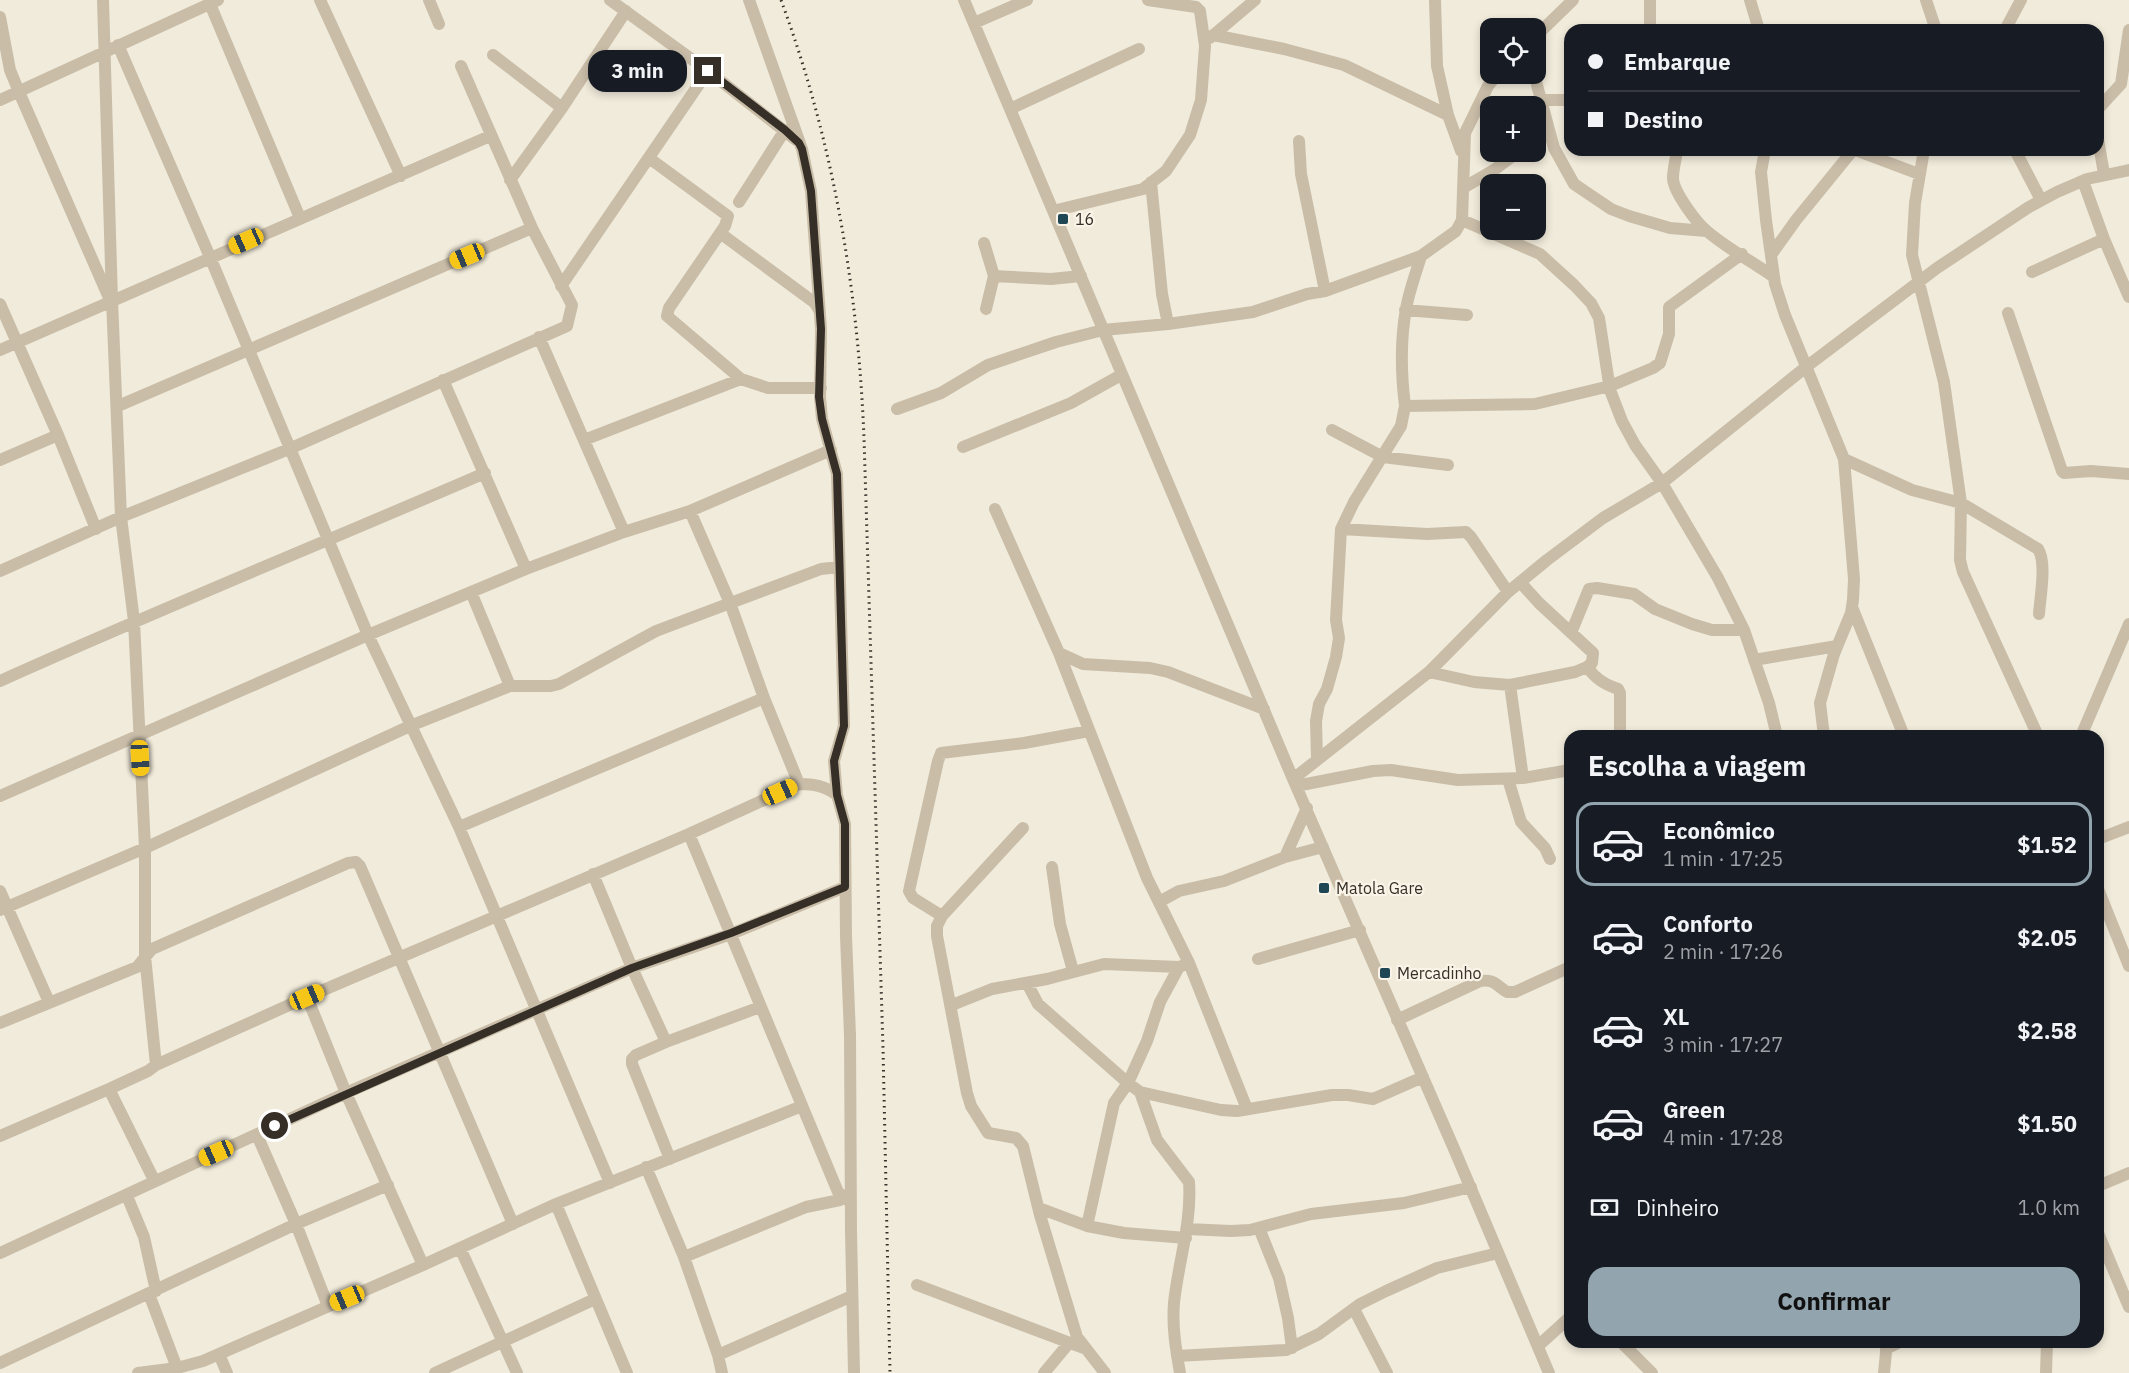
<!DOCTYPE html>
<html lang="pt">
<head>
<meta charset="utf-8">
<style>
	:root { --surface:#171b24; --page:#20242c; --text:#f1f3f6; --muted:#9ea1a6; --line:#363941; --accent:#92a5ae }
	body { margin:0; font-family:"IBM Plex Sans",sans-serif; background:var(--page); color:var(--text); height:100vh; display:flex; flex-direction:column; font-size:22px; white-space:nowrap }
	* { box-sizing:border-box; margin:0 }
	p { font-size:20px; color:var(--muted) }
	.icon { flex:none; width:33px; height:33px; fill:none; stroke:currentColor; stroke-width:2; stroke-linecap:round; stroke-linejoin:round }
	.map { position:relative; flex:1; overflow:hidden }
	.drawer { position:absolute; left:1564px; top:730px; width:540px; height:618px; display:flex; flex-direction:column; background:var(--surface); border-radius:18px; box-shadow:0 3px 9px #0003 }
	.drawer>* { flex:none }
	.guide { position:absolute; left:1564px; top:24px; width:540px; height:132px; border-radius:18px; box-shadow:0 3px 9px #0003; display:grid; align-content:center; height:132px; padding:0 24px; background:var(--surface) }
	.buttons { position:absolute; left:1480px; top:18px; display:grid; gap:12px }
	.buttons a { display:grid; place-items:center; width:66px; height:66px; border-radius:12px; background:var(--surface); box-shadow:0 3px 9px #0003; font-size:30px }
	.end { position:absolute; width:27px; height:27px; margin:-14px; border:8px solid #352f28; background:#fff; box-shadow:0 0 0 3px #fff }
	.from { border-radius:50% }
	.bubble { position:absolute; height:42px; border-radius:18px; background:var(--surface); box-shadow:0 3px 9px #0003; font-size:20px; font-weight:800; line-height:42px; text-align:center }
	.car { position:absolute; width:18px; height:36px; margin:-18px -9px; border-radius:8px; box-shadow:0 0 4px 2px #0007; background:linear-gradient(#f5c518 24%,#345 0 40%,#f5c518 0 76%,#345 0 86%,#f5c518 0) }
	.guide b { display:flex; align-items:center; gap:21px; height:57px; font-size:22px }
	.guide b+b { border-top:2px solid var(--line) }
	.guide i { width:15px; height:15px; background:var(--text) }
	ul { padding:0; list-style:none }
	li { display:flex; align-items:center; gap:18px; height:84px; margin:0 12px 9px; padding:0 12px; border:3px solid transparent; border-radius:18px }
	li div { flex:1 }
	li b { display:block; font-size:22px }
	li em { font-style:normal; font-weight:800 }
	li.selected { border-color:var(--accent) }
	li>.icon { width:54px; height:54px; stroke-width:1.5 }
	h2 { padding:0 24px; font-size:27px; line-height:72px }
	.pay { display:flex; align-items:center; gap:15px; height:66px; padding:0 24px; font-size:22px }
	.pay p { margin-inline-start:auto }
	.button { display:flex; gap:12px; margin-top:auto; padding:12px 24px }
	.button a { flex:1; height:69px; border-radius:18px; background:var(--accent); color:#111; font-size:24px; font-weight:800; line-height:69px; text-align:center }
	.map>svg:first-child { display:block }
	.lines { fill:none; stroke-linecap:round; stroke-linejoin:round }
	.minor { stroke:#c9bda8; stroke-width:12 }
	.rail { stroke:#352f28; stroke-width:3; stroke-dasharray:1.5 4.5; stroke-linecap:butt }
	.route { stroke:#352f28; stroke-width:8 }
	.poi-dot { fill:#1f4655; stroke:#f9f4e7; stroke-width:2 }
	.labels { text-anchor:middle; stroke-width:4.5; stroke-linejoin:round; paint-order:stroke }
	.poi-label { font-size:16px; fill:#352f28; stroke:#f9f4e7; text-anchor:start }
</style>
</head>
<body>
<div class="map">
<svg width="2129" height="1373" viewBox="0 0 2129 1373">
	<rect width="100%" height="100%" fill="#f1ebdb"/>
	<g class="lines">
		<path class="minor" d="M103,0L112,300L121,517L134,621L145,848V956L156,1065
			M320,0L401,176
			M429,0L439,24
			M610,0L708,71L796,140
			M749,0L802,149L811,191L821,329L820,397L822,419L837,474L844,726L834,761L837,795L845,824L846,936L850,1035L851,1231L854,1373
			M964,0L1293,779L1455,1151L1549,1373
			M1435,0L1437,66L1448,115L1461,151
			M1750,0L1759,30
			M1926,0L1936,30
			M210,4L300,218
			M0,17L10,70L19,92L110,300
			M974,23L1027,0
			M1650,30V0
			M2005,30L2021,0
			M1213,35L1284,49L1344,65L1448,115
			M1536,36L1573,0
			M1210,38L1255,0
			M118,45L210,257L368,635L459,827L610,1183
			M493,55L562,108
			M1534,74L1554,148L1574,184L1611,209L1629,216L1670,228L1706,231
			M0,100L218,0
			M1540,100H1570
			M1010,109L1139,49
			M2098,109L2121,84L2129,30
			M1536,134L1545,118
			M2098,139L2104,174
			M1299,141L1301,174L1325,291
			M1677,150C1676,159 1673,169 1673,178C1673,191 1697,224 1708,232C1728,249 1753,262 1774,277
			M1765,150L1761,172L1766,220L1775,284L1785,315L1844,459L1854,579L1853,600L1851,613L1834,654L1820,703L1824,736
			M1855,150L1919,174
			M1924,150L1915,203L1912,255L1944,382L1961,503L1960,560L1963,572L2038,736
			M2015,150L2041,200
			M649,158L728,216L725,226L669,308L667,316L741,379
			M510,180L562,108L626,11
			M2083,181L2104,239L2129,297
			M1151,182L1162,294L1168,324
			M1463,188L1494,170L1518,152
			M739,202L785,130
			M1053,211L1143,189L1166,171L1190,135L1201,100L1205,46L1200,11L1196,7L1148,0
			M1462,220L1540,254L1574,285L1591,303L1599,318L1610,390L1622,421L1635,445L1662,483L1718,578L1744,630L1769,703L1777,736
			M720,233L815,303L819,310
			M984,243L994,276L1051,279L1081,276
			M1771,255L1796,220L1853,150
			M2032,272L2104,239
			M561,286L708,71
			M0,304L58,435L96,529
			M986,309L994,276
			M1405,310L1467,315
			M2008,313L2062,471L2064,473L2091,471L2129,474
			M539,337L624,532
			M0,350L490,136
			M443,380L526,569
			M118,406L532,228
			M1405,406C1401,374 1400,342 1406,309C1409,291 1416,273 1421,256
			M897,409L941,393L988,365L1056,342L1103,330L1168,324L1253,312L1307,294L1325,291L1421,256L1456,231L1462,220L1465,133L1488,86L1498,74
			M1332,430L1383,457L1448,465
			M584,440L741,379L768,388H821
			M963,447L1071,403L1121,375
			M1844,459L1912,490L1961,503L2038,549C2047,562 2040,598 2039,614
			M0,460L58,435
			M995,509L1059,653L1083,664L1150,668L1168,672L1264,709
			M690,511L730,603L764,698L799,784
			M1341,529L1427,534L1466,532L1471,537L1508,592
			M0,571L121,517L289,449L567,326L572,305L532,228L461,66
			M471,592L510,686
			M1852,607L1904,736
			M1571,633L1589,589L1597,588L1634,594L1655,609L1692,624L1712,630H1744
			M1059,653L1147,878L1189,963L1247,1109
			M1754,660L1837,646
			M1587,667C1596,679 1604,684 1618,689L1620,693V736
			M1429,672L1474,682L1510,685L1575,672L1587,667L1592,663L1593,653L1539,603L1520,582
			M0,681C160,609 323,543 485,473
			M1510,685L1523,778
			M2081,736L2129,624
			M1317,759L1316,721L1319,704L1327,689L1336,657L1339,638L1336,620L1341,529L1354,502L1401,426L1405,406L1535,404L1610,386L1653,368L1660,363L1669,334V307L1742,254
			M1293,779L1429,672L1508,592L1547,560L1603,518L1662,483L1806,367L1937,268L2029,207L2057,192L2087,179L2129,170
			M1508,779L1521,822L1545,848L1550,859
			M1296,786L1373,771L1391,770L1458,780L1523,778L1570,770
			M0,796L368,635L526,569L624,532L690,511L831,450
			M459,827L764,698
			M1023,828L942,916L937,926V936L967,1093L971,1106L988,1133L1016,1138L1023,1146L1040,1215L1077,1337L1105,1373
			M689,834L838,1192L851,1202
			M2098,839L2129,827
			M1285,857L1307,808
			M1052,867L1060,924L1073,971
			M593,874L632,968L666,1042
			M2098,889L2129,966
			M0,891L49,1002
			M1159,902L1179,891L1224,881L1285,857L1323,847
			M0,910L145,848L410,726L510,686H551L559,684L656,631L821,569L839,567
			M942,916L913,898L909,891L938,761L941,753L1024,743L1089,731
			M1258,959L1360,930
			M1027,983L1038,1004L1128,1083L1140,1092L1221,1110L1237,1111L1332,1095H1348L1373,1099L1423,1077
			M307,997L346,1093L423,1265
			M952,1005L992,989L1047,979L1104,964L1179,967L1184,965
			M1397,1020L1480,981C1494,979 1496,985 1507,992H1515L1570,967
			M0,1023L137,967L152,949L348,863L356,862L360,866L513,1224
			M109,1089L154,1180
			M1140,1092L1157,1140L1189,1182C1192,1223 1178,1263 1174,1303C1172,1327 1176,1350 1180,1373
			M257,1135L296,1224L328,1306
			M0,1136L109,1089L148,1071L156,1065L307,997L689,834L799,784C814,784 825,786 837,795
			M670,1159L632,1064V1059L636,1055L666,1042L760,1007
			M646,1167L684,1257L718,1355L722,1373
			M2098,1186L2129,1173
			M127,1196L144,1237L156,1291
			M556,1204L627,1373
			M1039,1208L1087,1226L1124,1233L1186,1238
			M1087,1226L1114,1103L1128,1083L1147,1041L1160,1002L1179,967
			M1259,1228L1279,1278L1288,1318L1292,1348
			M1187,1229L1231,1231L1250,1230L1311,1214L1404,1203L1471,1187
			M2098,1233L2129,1307
			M460,1248L517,1373
			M0,1253L346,1093L632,968L731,934L845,887
			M684,1257L806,1207L840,1200
			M917,1285L1086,1349
			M149,1294L177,1368
			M1354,1309L1387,1373
			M1621,1342L1652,1373
			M1538,1346L1570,1317
			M1886,1349L1900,1342
			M219,1354L227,1373
			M718,1355L852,1296
			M1177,1356L1286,1350L1319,1334L1360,1304L1386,1291L1437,1268L1498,1253
			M0,1363L296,1224L388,1185
			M138,1373L177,1368L203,1361L423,1265L556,1204L802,1106
			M435,1373L595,1299
			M1044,1373L1069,1343
			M1884,1373L1887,1342
			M2046,1373L2047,1342"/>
		<path class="rail" d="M781,0C833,141 858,288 864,438L883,1048L890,1373"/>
	</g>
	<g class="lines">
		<path class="route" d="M275,1126L632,968L731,933L845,887V824L837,795L834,761L844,726L837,474L822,419L819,397L821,329L811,191L802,149L799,143L785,130L708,71"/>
	</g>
	<g class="poi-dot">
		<rect x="1057" y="213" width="12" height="12" rx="3"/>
		<rect x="1318" y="882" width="12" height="12" rx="3"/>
		<rect x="1379" y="967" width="12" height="12" rx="3"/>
	</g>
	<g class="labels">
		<g class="poi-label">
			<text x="1075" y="225">16</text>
			<text x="1336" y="894">Matola Gare</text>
			<text x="1397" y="979">Mercadinho</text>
		</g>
	</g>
</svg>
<div class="buttons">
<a><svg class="icon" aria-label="locate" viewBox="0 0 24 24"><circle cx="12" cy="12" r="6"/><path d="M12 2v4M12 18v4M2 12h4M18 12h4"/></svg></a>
<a>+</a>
<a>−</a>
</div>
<i class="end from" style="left:275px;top:1126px"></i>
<i class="end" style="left:708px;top:71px"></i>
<div class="bubble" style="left:588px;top:50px;width:99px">3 min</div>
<i class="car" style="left:246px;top:241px;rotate:246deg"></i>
<i class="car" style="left:467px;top:256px;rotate:247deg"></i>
<i class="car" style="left:140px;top:758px;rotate:177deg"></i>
<i class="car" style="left:780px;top:792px;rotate:66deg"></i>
<i class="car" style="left:307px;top:997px;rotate:67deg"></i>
<i class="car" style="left:216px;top:1153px;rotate:246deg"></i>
<i class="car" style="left:347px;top:1298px;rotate:247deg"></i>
<div class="guide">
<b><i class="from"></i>Embarque</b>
<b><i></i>Destino</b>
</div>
<section class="drawer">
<h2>Escolha a viagem</h2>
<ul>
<li class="selected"><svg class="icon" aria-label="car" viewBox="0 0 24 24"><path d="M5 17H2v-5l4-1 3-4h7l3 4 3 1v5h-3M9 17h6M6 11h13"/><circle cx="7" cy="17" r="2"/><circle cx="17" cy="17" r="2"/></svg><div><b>Econômico</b><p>1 min · 17:25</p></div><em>$1.52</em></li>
<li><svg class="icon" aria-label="car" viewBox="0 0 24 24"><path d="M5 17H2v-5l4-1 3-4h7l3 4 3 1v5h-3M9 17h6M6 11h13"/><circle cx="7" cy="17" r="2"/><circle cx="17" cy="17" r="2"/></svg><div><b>Conforto</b><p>2 min · 17:26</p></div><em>$2.05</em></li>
<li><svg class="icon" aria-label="car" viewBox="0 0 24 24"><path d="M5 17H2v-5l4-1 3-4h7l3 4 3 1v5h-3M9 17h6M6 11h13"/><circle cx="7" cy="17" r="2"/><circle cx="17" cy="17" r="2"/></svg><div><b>XL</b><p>3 min · 17:27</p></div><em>$2.58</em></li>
<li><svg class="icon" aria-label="car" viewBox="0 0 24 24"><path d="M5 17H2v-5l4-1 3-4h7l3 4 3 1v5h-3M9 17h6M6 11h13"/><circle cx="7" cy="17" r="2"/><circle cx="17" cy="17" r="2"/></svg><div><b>Green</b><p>4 min · 17:28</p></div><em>$1.50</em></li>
</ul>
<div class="pay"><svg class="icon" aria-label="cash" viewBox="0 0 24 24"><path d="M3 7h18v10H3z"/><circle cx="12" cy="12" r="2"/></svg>Dinheiro<p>1.0 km</p></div>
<div class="button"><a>Confirmar</a></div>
</section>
</div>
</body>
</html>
